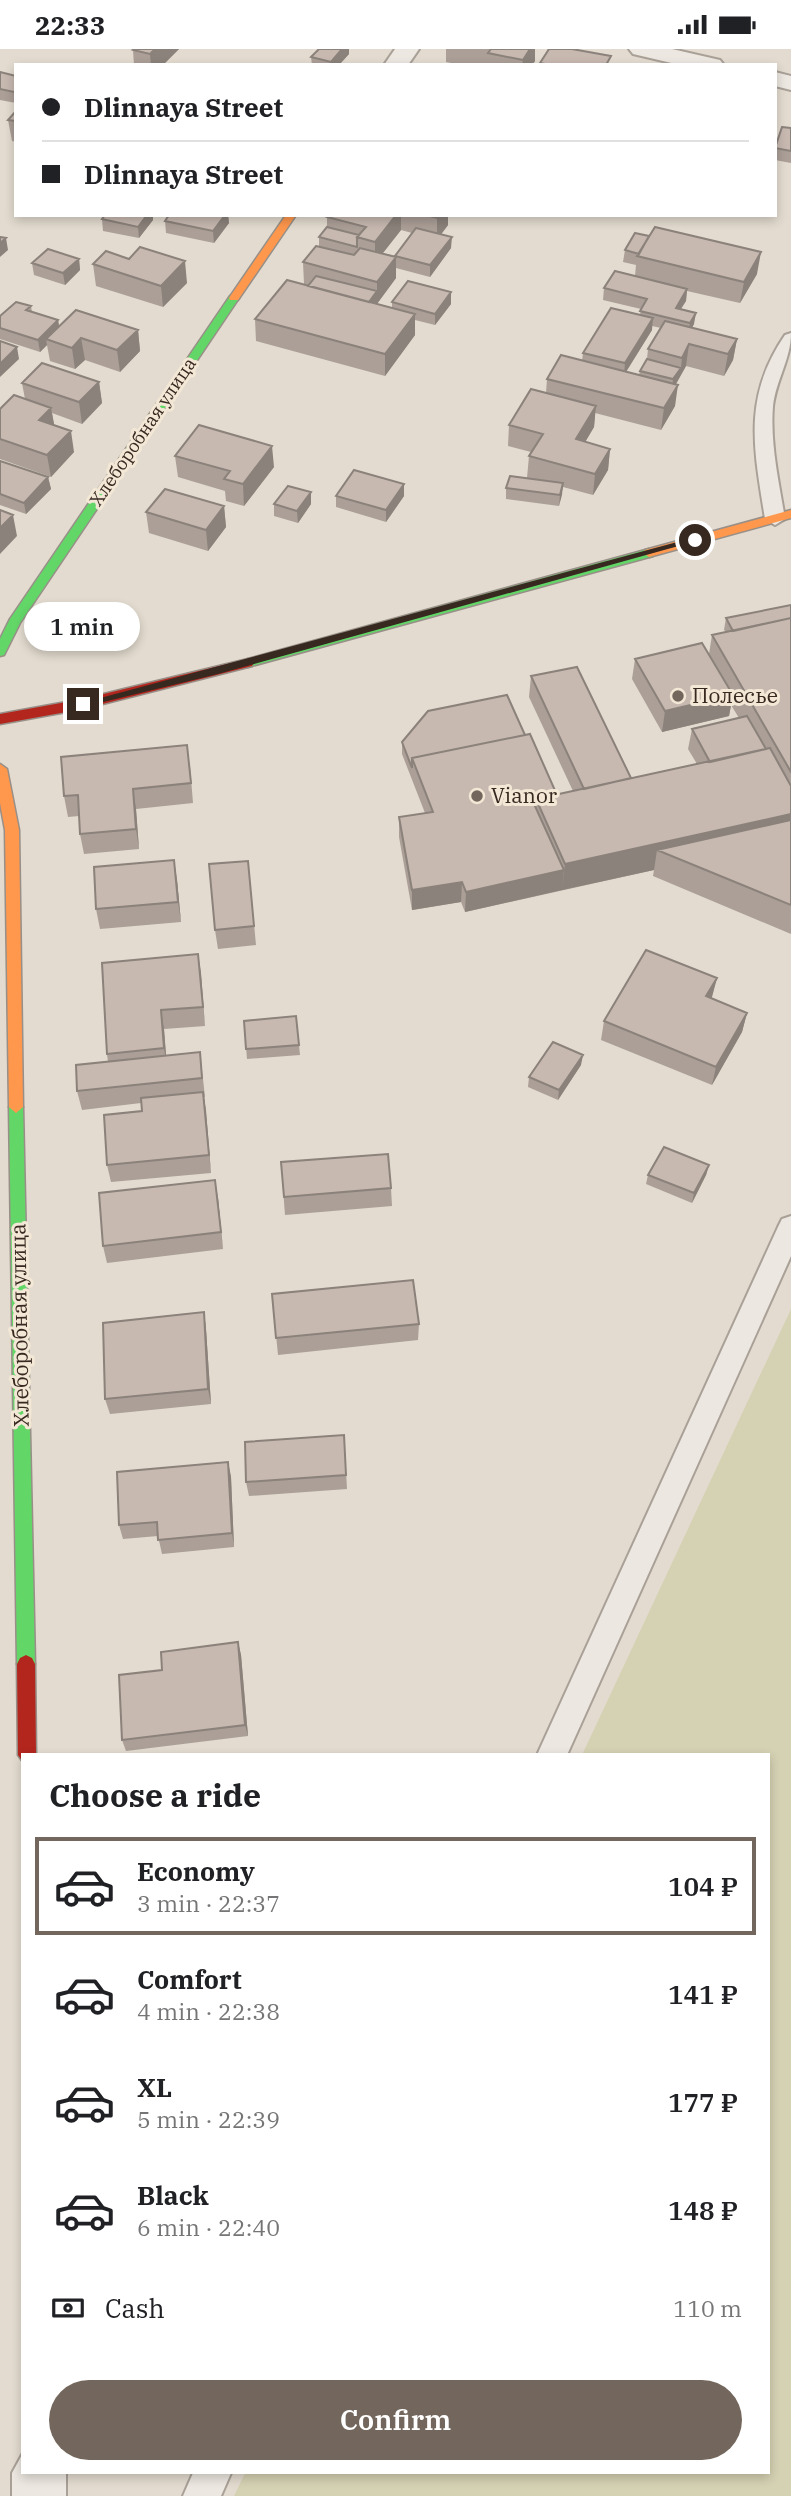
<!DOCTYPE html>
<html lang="en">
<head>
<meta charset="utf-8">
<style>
	:root { --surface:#fff; --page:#f6f6f6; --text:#202124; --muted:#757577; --line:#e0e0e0; --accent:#73675d }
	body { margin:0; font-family:"IBM Plex Serif",serif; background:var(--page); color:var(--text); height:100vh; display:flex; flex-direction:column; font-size:26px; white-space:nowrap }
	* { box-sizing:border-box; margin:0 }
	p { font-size:23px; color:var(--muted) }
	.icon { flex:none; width:38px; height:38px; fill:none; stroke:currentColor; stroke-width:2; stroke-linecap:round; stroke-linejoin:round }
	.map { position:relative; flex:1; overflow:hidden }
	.sheet { position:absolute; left:21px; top:1704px; width:749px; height:721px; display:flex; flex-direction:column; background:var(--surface); border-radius:0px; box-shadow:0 4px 10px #0003 }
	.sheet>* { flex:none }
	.top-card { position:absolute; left:14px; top:14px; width:763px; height:154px; border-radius:0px; box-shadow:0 4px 10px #0003; display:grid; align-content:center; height:154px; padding:0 28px; background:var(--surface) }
	.end { position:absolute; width:32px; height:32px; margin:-16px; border:9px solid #372920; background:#fff; box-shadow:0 0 0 4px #fff }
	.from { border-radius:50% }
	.bubble { position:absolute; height:49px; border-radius:24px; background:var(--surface); box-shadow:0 4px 10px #0003; font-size:23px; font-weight:600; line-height:49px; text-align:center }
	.top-card b { display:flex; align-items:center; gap:24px; height:66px; font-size:26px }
	.top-card b+b { border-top:2px solid var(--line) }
	.top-card i { width:18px; height:18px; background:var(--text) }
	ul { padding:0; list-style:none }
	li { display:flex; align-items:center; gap:21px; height:98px; margin:0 14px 10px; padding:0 14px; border:4px solid transparent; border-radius:0px }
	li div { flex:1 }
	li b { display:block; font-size:26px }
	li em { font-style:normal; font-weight:600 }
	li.selected { border-color:var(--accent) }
	li>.icon { width:63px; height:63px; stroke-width:1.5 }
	h2 { padding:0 28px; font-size:32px; line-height:84px }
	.pay { display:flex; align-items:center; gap:18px; height:77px; padding:0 28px; font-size:26px }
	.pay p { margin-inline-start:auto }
	.action { display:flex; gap:14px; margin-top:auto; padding:14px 28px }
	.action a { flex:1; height:80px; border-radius:42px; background:var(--accent); color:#fff; font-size:28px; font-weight:600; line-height:80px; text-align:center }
	.status { display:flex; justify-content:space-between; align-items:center; height:49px; padding:0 35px; background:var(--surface); direction:ltr }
	.status svg { height:19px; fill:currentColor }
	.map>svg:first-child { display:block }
	.green { fill:#d5d1b3 }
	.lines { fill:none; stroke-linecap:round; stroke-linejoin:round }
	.lane-casing { stroke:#a9a198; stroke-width:4 }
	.street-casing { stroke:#a9a198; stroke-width:4 }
	.fast-casing { stroke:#989088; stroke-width:3 }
	.slow-casing { stroke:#989088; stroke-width:3 }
	.jam-casing { stroke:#989088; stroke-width:3 }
	.lane { fill:#ece7e0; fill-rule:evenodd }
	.street { fill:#ece7e0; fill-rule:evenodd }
	.fast { fill:#63d668; fill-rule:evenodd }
	.slow { fill:#ff974d; fill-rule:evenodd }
	.jam { fill:#b3261e; fill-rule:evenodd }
	.wall { fill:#ab9f97; fill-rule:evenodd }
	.shaded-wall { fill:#8b827b }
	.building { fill:#c7b9b0; stroke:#8b827b; stroke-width:2 }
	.route { fill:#372920 }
	.poi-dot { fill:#73675d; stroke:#f3e7d6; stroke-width:2.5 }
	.labels { text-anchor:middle; stroke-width:6; stroke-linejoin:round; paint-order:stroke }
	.far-street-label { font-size:18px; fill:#372920; stroke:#f3e7d6 }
	.poi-label { font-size:21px; fill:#372920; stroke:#f3e7d6; text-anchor:start }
	.street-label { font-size:21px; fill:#372920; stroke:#f3e7d6 }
</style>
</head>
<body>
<div class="status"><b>22:33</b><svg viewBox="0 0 49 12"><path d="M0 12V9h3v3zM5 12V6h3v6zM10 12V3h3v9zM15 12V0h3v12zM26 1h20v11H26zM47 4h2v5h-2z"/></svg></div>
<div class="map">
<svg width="791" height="2447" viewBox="0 0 791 2447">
	<rect width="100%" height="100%" fill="#e3dbcf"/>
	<path class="green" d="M791,1260V2447H234L245,2424H768V1706H582Z"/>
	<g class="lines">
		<defs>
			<path id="lane" d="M791,284C791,310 776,331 773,357C770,395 779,433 785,470L775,476L765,470C754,400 742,349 785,286Z
				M791,1167V1207L567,1706H537L778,1178L782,1170Z
				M193,2424H231L221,2447H183Z"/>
			<path id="street" d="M395,0H419L408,16H384Z
				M629,0H672L720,11L724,16H680L633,5Z
				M775,23L791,27V41L775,37Z
				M23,2404V2424H66V2447H12V2424Z"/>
			<path id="fast" d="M230,247L239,249L20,574L4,606L0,607V590L10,570Z
				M649,500L655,504L653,507L248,618L242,614L248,610Z
				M16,1052L23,1058L35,1615L32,1621L26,1624L20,1621L17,1615L9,1058Z"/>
			<path id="slow" d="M286,166H296L238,251H230L229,249Z
				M791,461V469L649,508L643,504L645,501Z
				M0,715L7,720L19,781L23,1058L16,1064L9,1058L5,781L0,754Z"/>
			<path id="jam" d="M248,610L254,614L252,617L83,660L0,675V665L83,650Z
				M26,1606L32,1609L35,1615L36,1706H23V1713L18,1706L17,1615L20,1609Z"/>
		</defs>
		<use href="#lane" class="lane-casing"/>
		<use href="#street" class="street-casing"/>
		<use href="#fast" class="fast-casing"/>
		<use href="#slow" class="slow-casing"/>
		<use href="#jam" class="jam-casing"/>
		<use href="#lane" class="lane"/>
		<use href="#street" class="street"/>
		<use href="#fast" class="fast"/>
		<use href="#slow" class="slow"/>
		<use href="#jam" class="jam"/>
	</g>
	<path class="wall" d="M130,0H179L163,16H134L133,1Z
		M319,0H349V5L339,16H312L311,8Z
		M446,0H535V12L532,16H461L446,13Z
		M0,23L16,27V54L0,51Z
		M16,62V93L12,92L8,71Z
		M791,79V114L775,111V97Z
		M105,166H153V171L139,189L103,182L102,170Z
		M169,166H228L229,174L214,194L166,184L165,172Z
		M329,166H448V176L441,185L451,199L430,228L396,219V229L377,255L392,259V253L451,243V255L435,276L415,271V286L385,327L256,292L255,270L308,236L304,235L303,213L319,198V188L327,178V168ZM401,181L412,184L395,207L383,204Z
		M625,201L757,225L740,254L687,242L686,252L681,260L694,275L692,279L737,290L733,311L724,327L686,317L676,335L675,357L661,381L595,364L594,378L585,393L610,400L608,421L593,446L563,438L559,457L506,450V439L533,430L527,429L529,407L531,403L508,397L509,376L546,344L547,330L582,312L583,304L640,266L641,260L603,251L604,239L635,227L636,216L623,213ZM652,277L661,279L648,300L647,310L640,322L639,326L626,323L652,281Z
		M79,210L80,221L65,236L34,226L32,214Z
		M129,210L187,234L163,258L96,237L93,215Z
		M31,257L32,263L58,271L59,277L138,281L140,302L120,323L85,311L75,320L50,312L47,296L40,303L0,290V267Z
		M99,333L102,354L82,375L52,364L54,376L74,403L51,428L0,410V360L25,350L22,334Z
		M175,407L274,418L244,457L226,452L225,442L178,428Z
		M0,412L48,428L51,440L26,465L0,456Z
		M311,443V455L298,474L274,467V455Z
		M336,447H404L386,473L336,458Z
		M224,457L226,478L208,502L149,484L146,463Z
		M791,556V885L653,827L654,821L465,863L461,853L412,861L399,788V768L425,764L402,705V693L525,686L557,746L573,742L529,648L531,627L631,729L697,715L688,700L692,680L739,669L731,656L729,667L662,683L632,630L635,610L709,605L712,586L726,583L724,581L726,569Z
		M190,717L193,754L136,760L139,800L84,805L80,785L79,767L68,768L64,747Z
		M248,812L256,896L218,900L215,881Z
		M177,831L181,873L100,880L96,860Z
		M198,905L205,977L164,980L166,1007L200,1003L205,1048H204L211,1124L111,1133L107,1116L142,1062L141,1054L82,1061L77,1042L108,1013L107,1005Z
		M717,929L711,950L747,964L742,983L712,1036L601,991L604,972Z
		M296,967L300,1006L247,1010L244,972Z
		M581,1016L558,1051L528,1038L529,1028Z
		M281,1113L391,1139L392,1157L285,1166Z
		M709,1116L706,1126L692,1154L646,1135L648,1126Z
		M218,1149L223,1200L107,1214L103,1197Z
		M272,1245L419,1275L418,1291L278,1306Z
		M204,1263L206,1280L211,1355L110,1365L105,1350Z
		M344,1386L347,1440L249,1447L246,1433Z
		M228,1413L231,1428L234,1498L162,1505L158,1487L123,1490L119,1476Z
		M238,1593L241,1606L248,1687L126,1702L122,1691L162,1621Z"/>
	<path class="shaded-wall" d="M155,0H179L163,16H151L150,5Z
		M342,0H349V5L339,16H331V13Z
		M530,0H535V12L532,16H522L523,11Z
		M147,166H153V171L139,189L138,178Z
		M225,166H228L229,174L214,194L213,182Z
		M396,166H401V181L375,214V193Z
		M440,166H448V176L437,191V169Z
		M452,188L451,199L430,228V216Z
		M6,189L8,201L0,208V194Z
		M761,203L757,225L740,254L744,233Z
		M396,208V229L368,267V255L377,242V233Z
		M79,210L80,221L65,236L63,224Z
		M185,212L187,234L163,258L161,237Z
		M687,240L686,252L674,270L676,259Z
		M451,243V255L435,276V265Z
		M696,264L694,275L688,285L690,274Z
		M415,265V286L385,327V305Z
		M653,269L652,281L624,326L625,314Z
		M58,271L60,283L46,290L47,296L40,303L38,291Z
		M138,281L140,302L120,323L117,301Z
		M81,289L85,311L75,320L72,299Z
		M737,290L733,311L724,327L728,305Z
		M689,295L686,317L672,342L673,330L681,319L682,309Z
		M17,298L19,310L0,328V315Z
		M99,333L102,354L82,375L79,353Z
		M678,336L675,357L661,381L664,359Z
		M596,357L594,378L574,412L576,390Z
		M51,359L55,380L39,371Z
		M71,382L74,403L51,428L47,406Z
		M272,397L274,418L244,457L243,435Z
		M610,400L608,421L593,446L595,425Z
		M48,428L51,440L26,465L24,454Z
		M563,434L562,446L559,457L560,446Z
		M404,435V447L386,473V461Z
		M311,443V455L298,474L297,462Z
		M224,457L226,478L208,502L206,481Z
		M13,466L17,487L0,505V479Z
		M733,646L729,667L662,683L665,662Z
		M133,740L136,760L139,800L136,780Z
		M791,765V791L657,801L654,821L562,841L565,815Z
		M174,811L177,831L181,873L178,853Z
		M564,821L562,841L465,863L466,843Z
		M462,833L461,853L412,861V841Z
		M198,905L201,924L205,977L203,958Z
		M717,929L712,948L702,966L706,947Z
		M161,961L164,980L167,1018L164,999Z
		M747,964L742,983L712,1036L716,1018Z
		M583,1006L581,1016L558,1051L559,1041Z
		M203,1043L206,1061L211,1124L209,1106Z
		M709,1116L706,1126L692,1154L694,1144Z
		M215,1131L218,1149L223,1200L221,1183Z
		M204,1263L206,1280L211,1355L208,1340Z
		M228,1413L231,1428L234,1498L232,1484Z
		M238,1593L241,1606L248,1687L245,1676Z"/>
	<path class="building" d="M134,0H155L150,5L133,1Z
		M319,0H342L331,13L311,8Z
		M491,0H530L523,11L488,4Z
		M549,0H572L611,7L606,16H550L540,14Z
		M0,23L16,27V41L14,43L0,40Z
		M16,62V72L8,71Z
		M782,78L791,79V102L775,99Z
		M105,166H147L138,178L102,170Z
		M169,166H225L213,182L165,172Z
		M329,166H396L375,193L357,188L366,178L327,168Z
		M426,166H440L437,169Z
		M327,178L359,186L357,188V198L319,188Z
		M655,178L761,203L744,233L637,207Z
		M416,179L452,188L430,216L395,207Z
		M635,184L649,187L639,205L625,201Z
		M0,188L6,189L0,194Z
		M316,197L354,206L360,199L396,208L377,233L303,213Z
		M140,198L185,212L161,237L93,215L106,202L129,210Z
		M48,200L79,210L63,224L32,214Z
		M615,222L687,240L676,259L696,264L690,274L640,262L647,250L604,239Z
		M316,227L377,242L369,253L308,237Z
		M287,231L415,265L385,305L255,270Z
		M408,232L451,243L435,265L392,253Z
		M16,253L31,257L26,261L58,271L38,291L0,279V267Z
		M611,259L653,269L625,314L583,304Z
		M76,261L138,281L117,301L81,289L72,299L46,290Z
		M665,272L737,290L728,305L689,295L682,309L648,300Z
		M0,292L17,298L0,315Z
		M561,306L678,336L664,359L547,330Z
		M647,310L681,319L673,330L640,322Z
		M42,314L99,333L79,353L22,334Z
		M531,340L596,357L576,390L610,400L595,425L529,407L543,385L509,376Z
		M14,346L51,359L39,371L71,382L47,406L0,390V360Z
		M199,376L272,397L243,435L224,430L230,422L175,407Z
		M0,412L48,428L24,454L0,445Z
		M354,421L404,435L386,461L336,447Z
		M510,427L563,434L560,446L506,439Z
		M288,437L311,443L297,462L274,455Z
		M165,440L224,457L206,481L146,463Z
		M0,461L13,466L0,479Z
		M791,556V569L733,582L726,569Z
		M791,569V723L712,586Z
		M702,594L733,646L665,662L635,610Z
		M577,618L631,729L584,740L531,627Z
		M507,646L525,686L412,709V719L402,693L428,662Z
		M747,667L766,700L710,713L692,680Z
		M530,685L557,746L536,750L535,757L564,821L466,843L462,833L412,841L399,768L433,763L412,709Z
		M187,696L191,734L133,740L136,780L80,785L78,746L64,747L61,708Z
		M770,699L791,737V765L565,815L536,750Z
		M791,771V856L657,801Z
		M174,811L178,853L96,860L94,818Z
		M248,812L254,877L215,881L209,815Z
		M646,901L717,929L706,947L747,964L716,1018L604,972Z
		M198,905L203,958L161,961L164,999L107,1005L102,914Z
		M296,967L299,996L246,1000L244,972Z
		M553,993L583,1006L559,1041L529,1028Z
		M200,1003L202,1029L77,1042L76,1016Z
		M203,1043L209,1106L107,1116L104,1066L142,1062L141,1049Z
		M664,1098L709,1116L694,1144L648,1126Z
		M388,1105L391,1139L284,1148L281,1113Z
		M215,1131L221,1183L103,1197L99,1144Z
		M413,1231L419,1275L276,1289L272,1245Z
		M204,1263L208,1340L105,1350L103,1274Z
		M344,1386L346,1426L246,1433L245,1393Z
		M228,1413L232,1484L158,1491L157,1473L119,1476L117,1423Z
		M238,1593L245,1676L122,1691L119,1626L162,1621L161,1603Z"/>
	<path class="route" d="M692,489L700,491L218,625L83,658L78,655Z"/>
	<g class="poi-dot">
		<circle cx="678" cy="647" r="7"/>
		<circle cx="477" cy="747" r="7"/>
	</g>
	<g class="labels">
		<g class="far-street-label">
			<text transform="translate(143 383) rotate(-56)" y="6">Хлеборобная улица</text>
		</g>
		<g class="poi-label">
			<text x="692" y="654">Полесье</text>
			<text x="491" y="754">Vianor</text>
		</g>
		<g class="street-label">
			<text transform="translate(20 1276) rotate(-91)" y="7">Хлеборобная улица</text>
		</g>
	</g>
</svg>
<i class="end from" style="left:695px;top:491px"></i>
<i class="end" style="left:83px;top:655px"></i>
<div class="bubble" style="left:24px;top:553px;width:116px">1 min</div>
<div class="top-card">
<b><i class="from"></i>Dlinnaya Street</b>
<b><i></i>Dlinnaya Street</b>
</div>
<section class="sheet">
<h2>Choose a ride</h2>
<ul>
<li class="selected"><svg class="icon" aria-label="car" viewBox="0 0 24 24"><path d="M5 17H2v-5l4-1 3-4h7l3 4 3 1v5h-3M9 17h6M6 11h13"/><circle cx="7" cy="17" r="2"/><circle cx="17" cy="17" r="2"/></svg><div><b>Economy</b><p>3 min · 22:37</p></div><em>104 ₽</em></li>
<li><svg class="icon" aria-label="car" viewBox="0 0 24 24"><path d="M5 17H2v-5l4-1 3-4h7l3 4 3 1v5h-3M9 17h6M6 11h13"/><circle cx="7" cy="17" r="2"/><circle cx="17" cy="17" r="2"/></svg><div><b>Comfort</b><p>4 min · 22:38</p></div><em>141 ₽</em></li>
<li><svg class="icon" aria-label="car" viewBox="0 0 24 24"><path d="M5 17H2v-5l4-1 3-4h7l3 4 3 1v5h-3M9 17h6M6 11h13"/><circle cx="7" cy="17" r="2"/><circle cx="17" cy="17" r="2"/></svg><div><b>XL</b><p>5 min · 22:39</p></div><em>177 ₽</em></li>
<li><svg class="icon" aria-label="car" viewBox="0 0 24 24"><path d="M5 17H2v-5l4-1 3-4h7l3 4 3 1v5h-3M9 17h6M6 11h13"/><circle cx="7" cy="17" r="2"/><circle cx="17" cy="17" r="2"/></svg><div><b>Black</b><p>6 min · 22:40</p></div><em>148 ₽</em></li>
</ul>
<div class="pay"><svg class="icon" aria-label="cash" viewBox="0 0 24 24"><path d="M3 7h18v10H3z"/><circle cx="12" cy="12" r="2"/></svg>Cash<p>110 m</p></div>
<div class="action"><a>Confirm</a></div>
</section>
</div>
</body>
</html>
